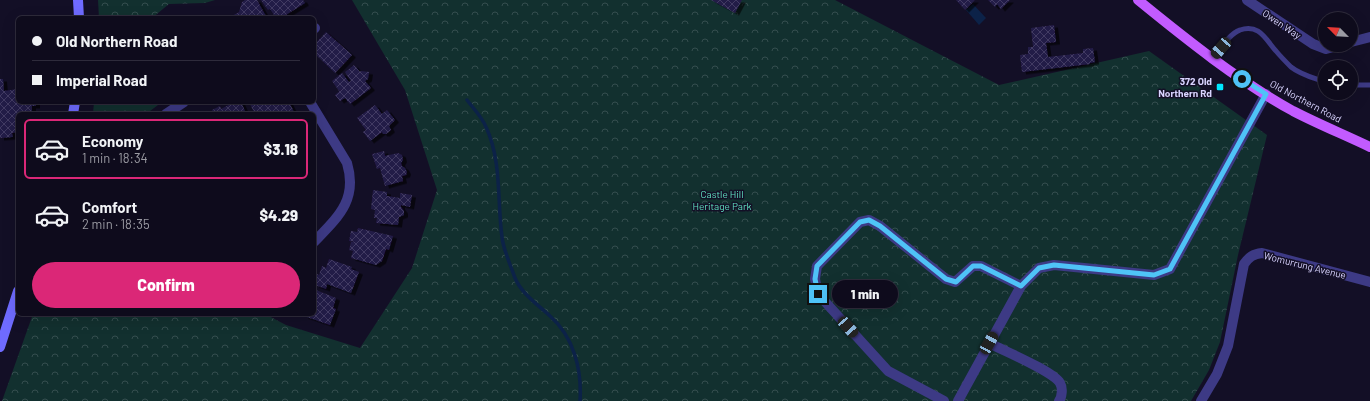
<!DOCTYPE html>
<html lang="en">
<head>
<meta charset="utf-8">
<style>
	:root { --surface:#0e0b1c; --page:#1c1929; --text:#f1f3f6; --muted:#9b9ba3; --line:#2e2b3b; --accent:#db2777 }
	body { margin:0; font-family:Barlow,sans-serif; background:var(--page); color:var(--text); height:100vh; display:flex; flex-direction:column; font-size:15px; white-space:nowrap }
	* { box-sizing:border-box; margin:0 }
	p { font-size:13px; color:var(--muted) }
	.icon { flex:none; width:22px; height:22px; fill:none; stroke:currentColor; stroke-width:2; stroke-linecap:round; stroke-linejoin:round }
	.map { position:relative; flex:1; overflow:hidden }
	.side { position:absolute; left:16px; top:112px; width:300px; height:204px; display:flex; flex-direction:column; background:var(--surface); border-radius:6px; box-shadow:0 4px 16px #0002,0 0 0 1px var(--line) }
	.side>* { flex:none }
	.hud { position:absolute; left:16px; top:16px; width:300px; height:88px; border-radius:6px; box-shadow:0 4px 16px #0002,0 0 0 1px var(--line); display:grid; align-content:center; height:88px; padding:0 16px; background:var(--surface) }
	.needle { width:26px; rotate:294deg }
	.controls { position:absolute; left:1318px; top:12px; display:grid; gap:8px }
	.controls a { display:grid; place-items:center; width:40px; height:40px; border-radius:50%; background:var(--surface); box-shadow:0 4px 16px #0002,0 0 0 1px var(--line); font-size:20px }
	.end { position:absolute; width:18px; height:18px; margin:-9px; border:5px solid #4fc3f7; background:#111; box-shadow:0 0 0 2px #111 }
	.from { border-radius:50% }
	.bubble { position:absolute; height:28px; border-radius:14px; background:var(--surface); box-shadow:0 4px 16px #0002,0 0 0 1px var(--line); font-size:13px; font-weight:800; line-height:28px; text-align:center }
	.car { position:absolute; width:12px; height:24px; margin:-12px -6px; border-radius:5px; box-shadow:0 0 3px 1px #0007; background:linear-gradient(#222 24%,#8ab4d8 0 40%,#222 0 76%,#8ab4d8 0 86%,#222 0) }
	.hud b { display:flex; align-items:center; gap:14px; height:38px; font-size:15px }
	.hud b+b { border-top:1px solid var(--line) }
	.hud i { width:10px; height:10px; background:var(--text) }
	ul { padding:7px 0 0; list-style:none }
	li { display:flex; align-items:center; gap:12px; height:60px; margin:0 8px 6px; padding:0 8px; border:2px solid transparent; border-radius:6px }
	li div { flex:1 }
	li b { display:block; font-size:15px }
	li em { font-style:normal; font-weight:800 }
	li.current { border-color:var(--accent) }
	li>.icon { width:36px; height:36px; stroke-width:1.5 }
	.cta { display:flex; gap:8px; margin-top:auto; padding:8px 16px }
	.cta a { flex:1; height:46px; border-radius:24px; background:var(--accent); color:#fff; font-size:16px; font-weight:800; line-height:46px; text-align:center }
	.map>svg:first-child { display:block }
	.park { fill:url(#park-crowns) }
	.water { fill:#0c2248 }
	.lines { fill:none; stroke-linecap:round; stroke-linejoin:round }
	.stream { stroke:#0c2248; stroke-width:3.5 }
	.building { fill:url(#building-cross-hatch); filter:url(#shadow) }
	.lane { stroke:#3d3a85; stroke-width:5 }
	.street { stroke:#3d3a85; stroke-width:10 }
	.secondary { stroke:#6f6bff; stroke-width:10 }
	.primary { stroke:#c25bff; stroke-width:10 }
	.route { stroke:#4fc3f7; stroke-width:5 }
	.poi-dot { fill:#00e5ff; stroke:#130f26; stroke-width:1.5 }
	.labels { text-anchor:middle; stroke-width:3; stroke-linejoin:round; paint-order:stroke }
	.street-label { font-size:10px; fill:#d9d4ff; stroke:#130f26 }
	.poi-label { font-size:10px; font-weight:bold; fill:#d9d4ff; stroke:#130f26; text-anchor:end }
	.park-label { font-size:10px; fill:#5fe0c0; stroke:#130f26 }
</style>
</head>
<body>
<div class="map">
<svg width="1370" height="401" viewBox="0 0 1370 401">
	<defs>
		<pattern id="park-crowns" width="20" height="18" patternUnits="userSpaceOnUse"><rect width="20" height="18" fill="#12302f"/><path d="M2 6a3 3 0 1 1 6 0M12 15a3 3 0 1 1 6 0" fill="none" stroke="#344d4e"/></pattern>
		<pattern id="building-cross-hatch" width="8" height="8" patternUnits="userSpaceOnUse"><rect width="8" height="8" fill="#241b47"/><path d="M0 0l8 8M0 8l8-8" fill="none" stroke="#433b63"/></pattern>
		<filter id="shadow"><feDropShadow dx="4" dy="2.5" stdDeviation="0" flood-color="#0009"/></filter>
	</defs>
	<rect width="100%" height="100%" fill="#130f26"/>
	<path class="park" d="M98,0H215L205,3L169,4L152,18H99Z
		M352,0H835L999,85L1149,51L1267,135L1238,255L1220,342L1209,370L1191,401H2L33,314H265L286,325L360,348L412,268L437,190L405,90Z
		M94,102H162L150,111L141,114H93Z"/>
	<path class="water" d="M973,4L986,18L979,25L966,10Z"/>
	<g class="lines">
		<path class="stream" d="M467,100C473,108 482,117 486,127C502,161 497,201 502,237C503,249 511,266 515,278C521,293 538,305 550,316C574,337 582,370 580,401"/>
	</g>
	<path class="building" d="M245,0H257L267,18H233L232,16L239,12L242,2Z
		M261,0H303L305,3L281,18H276L270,9L268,10Z
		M711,0H742L735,13Z
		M956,0H975L965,10Z
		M988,0H1010L1001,9L997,4L995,7Z
		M1054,25L1056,42L1046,43L1048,57L1083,53V49L1093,48L1095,62L1090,63V64L1022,72L1020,55L1028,54V47H1033L1031,28Z
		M326,32L352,55L335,73L314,53V45Z
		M354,65L360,72L361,71L369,72L368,79L365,81L371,88L350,104L345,98L340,101L335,95L342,89L339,91L332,81L342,73L349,82L351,81L345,72Z
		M0,79H3L4,91L18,89V102H36V106H32V111H34L33,114H18V132L12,133L13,137L0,138Z
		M234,102H241L245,111L241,114H214L212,110L220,106L221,109Z
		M249,102H289L295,114H280L279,112L275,114H255Z
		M375,105L382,114L387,110L395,120L389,126L391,130L386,134H383L382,132L370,141L363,132L366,130L357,118Z
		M384,151L385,156L398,153L402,155L403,160L401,163L402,166L405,168L407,172L406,175L402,176L403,181L385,186L380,168L377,169L372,154Z
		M373,190L387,192V196L400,198V193L412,195L410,207L401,205V207L404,211V215L399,217L398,225L376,223L377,218H374L375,210L371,209Z
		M358,228L393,236L389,250L386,249L382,261L376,265L351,258L353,251L349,250L351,242H356L349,241L351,231L357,232Z
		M329,259L352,267L351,269L359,272L351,293L327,284L326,289L315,285L317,281L315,280L317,274L319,275L322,266L326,268Z
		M314,289H316V290L336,298L333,308L336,309L330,325L304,316L305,314H314Z"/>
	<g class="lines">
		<path class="lane" d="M1212,59C1218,51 1230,33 1240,30C1259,23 1266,40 1276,51C1281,57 1286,62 1291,67C1301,75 1314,78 1325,82
			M1351,85H1370"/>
		<path class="street" d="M1247,0L1313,44L1326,49L1341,45
			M314,29L315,28
			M1351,42L1370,37
			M310,102L347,163C358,200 338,217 314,242
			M166,114L184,102
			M989,343C1004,351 1053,371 1060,383C1063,388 1062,397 1059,401
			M944,401L888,371L818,294L815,279L817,266L860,222L869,220L880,226L946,279L955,282L973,266H981L1021,286
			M958,401L1021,286L1039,268L1054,265L1154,275L1170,269L1266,94
			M1201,401L1217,374L1228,346L1244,264C1249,257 1253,254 1262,253L1370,282"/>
		<path class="secondary" d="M78,0L79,18
			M73,114L75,102
			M0,347L18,291"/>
		<path class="primary" d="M1138,0C1187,40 1237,80 1293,111C1318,124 1345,135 1370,147"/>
	</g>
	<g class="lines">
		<path class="route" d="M818,294L815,279L817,266L860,222L869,220L880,226L946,279L956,282L973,266H981L1021,286L1039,268L1054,265L1154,275L1170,269L1266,94L1242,79"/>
	</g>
	<rect class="poi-dot" x="1216" y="83" width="8" height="8" rx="2"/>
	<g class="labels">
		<g class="street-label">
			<text transform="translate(1282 24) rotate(34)" y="4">Owen Way</text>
			<text transform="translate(1306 101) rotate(28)" y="4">Old Northern Road</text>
			<text transform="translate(1305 265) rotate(14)" y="4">Womurrung Avenue</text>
		</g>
		<g class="poi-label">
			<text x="1212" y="85">372 Old<tspan x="1212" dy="12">Northern Rd</tspan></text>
		</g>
		<g class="park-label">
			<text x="722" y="198">Castle Hill<tspan x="722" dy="12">Heritage Park</tspan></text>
		</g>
	</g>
</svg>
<div class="controls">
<a><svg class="needle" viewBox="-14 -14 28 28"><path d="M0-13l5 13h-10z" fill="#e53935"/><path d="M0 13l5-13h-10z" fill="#9b9ba3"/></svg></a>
<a><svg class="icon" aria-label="locate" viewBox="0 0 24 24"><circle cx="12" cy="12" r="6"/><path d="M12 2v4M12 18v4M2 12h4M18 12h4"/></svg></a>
</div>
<i class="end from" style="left:1242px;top:79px"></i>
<i class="end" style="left:818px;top:294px"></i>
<div class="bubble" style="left:832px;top:280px;width:66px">1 min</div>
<i class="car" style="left:1221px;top:48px;rotate:221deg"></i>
<i class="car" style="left:848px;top:327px;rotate:138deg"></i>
<i class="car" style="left:989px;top:343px;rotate:29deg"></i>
<div class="hud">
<b><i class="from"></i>Old Northern Road</b>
<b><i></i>Imperial Road</b>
</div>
<section class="side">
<ul>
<li class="current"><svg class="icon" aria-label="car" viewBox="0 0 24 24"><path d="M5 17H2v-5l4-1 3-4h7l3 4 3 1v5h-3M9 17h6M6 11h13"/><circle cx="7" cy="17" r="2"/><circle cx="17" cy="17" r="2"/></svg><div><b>Economy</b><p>1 min · 18:34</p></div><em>$3.18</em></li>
<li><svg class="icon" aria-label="car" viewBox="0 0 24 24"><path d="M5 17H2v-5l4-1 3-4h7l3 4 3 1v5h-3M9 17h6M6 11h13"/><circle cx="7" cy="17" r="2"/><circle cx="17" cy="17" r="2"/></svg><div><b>Comfort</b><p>2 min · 18:35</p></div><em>$4.29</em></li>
</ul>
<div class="cta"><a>Confirm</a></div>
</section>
</div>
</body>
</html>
